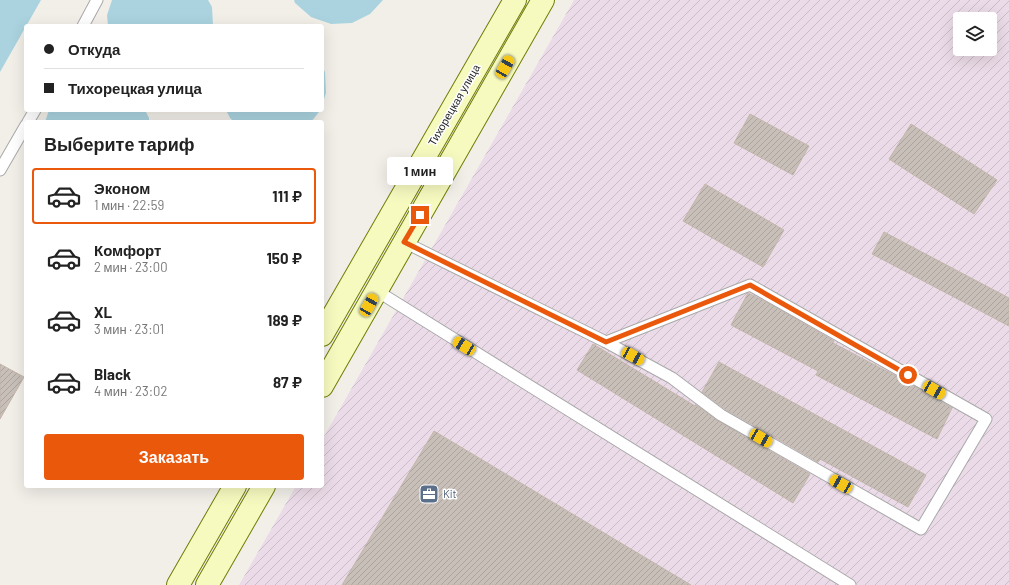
<!DOCTYPE html>
<html lang="ru">
<head>
<meta charset="utf-8">
<style>
	:root { --surface:#fff; --page:#f6f6f6; --text:#222; --muted:#767676; --line:#e0e0e0; --accent:#ea580c }
	body { margin:0; font-family:Barlow,sans-serif; background:var(--page); color:var(--text); height:100vh; display:flex; flex-direction:column; font-size:15px; white-space:nowrap }
	* { box-sizing:border-box; margin:0 }
	p { font-size:13px; color:var(--muted) }
	.icon { flex:none; width:22px; height:22px; fill:none; stroke:currentColor; stroke-width:2; stroke-linecap:round; stroke-linejoin:round }
	.map { position:relative; flex:1; overflow:hidden }
	.sheet { position:absolute; left:24px; top:120px; width:300px; height:368px; display:flex; flex-direction:column; background:var(--surface); border-radius:4px; box-shadow:0 4px 16px #0002 }
	.sheet>* { flex:none }
	.guide { position:absolute; left:24px; top:24px; width:300px; height:88px; border-radius:4px; box-shadow:0 4px 16px #0002; display:grid; align-content:center; height:88px; padding:0 20px; background:var(--surface) }
	.fabs { position:absolute; left:953px; top:12px; display:grid; gap:8px }
	.fabs a { display:grid; place-items:center; width:44px; height:44px; border-radius:4px; background:var(--surface); box-shadow:0 4px 16px #0002; font-size:20px }
	.end { position:absolute; width:18px; height:18px; margin:-9px; border:5px solid #ea580c; background:#fff; box-shadow:0 0 0 2px #fff }
	.from { border-radius:50% }
	.bubble { position:absolute; height:28px; border-radius:4px; background:var(--surface); box-shadow:0 4px 16px #0002; font-size:13px; font-weight:700; line-height:28px; text-align:center }
	.car { position:absolute; width:12px; height:24px; margin:-12px -6px; border-radius:5px; box-shadow:0 0 3px 1px #0007; background:linear-gradient(#f5c518 24%,#345 0 40%,#f5c518 0 76%,#345 0 86%,#f5c518 0) }
	.guide b { display:flex; align-items:center; gap:14px; height:38px; font-size:15px }
	.guide b+b { border-top:1px solid var(--line) }
	.guide i { width:10px; height:10px; background:var(--text) }
	ul { padding:0; list-style:none }
	li { display:flex; align-items:center; gap:12px; height:56px; margin:0 8px 6px; padding:0 12px; border:2px solid transparent; border-radius:4px }
	li div { flex:1 }
	li b { display:block; font-size:15px }
	li em { font-style:normal; font-weight:700 }
	li.current { border-color:var(--accent) }
	li>.icon { width:36px; height:36px; stroke-width:1.5 }
	h2 { padding:0 20px; font-size:18px; line-height:48px }
	.action { display:flex; gap:8px; margin-top:auto; padding:8px 20px }
	.action a { flex:1; height:46px; border-radius:4px; background:var(--accent); color:#fff; font-size:16px; font-weight:700; line-height:46px; text-align:center }
	.map>svg:first-child { display:block }
	.industrial { fill:url(#industrial-furrows); fill-rule:evenodd }
	.water { fill:#aad3df }
	.building { fill:url(#building-hatch); stroke:#c4b6ab }
	.lines { fill:none; stroke-linecap:round; stroke-linejoin:round }
	.lane-casing { stroke:#a9a9a9; stroke-width:13 }
	.secondary-casing { stroke:#707d05; stroke-width:24 }
	.lane { stroke:#fff; stroke-width:11 }
	.secondary { stroke:#f7fabf; stroke-width:22 }
	.route { stroke:#ea580c; stroke-width:5 }
	.labels { text-anchor:middle; stroke-width:3; stroke-linejoin:round; paint-order:stroke }
	.street-label { font-size:11px; fill:#222; stroke:#fff }
	.service-label { font-size:11px; fill:#4e5e75; stroke:#fff; text-anchor:start }
</style>
</head>
<body>
<div class="map">
<svg width="1009" height="585" viewBox="0 0 1009 585">
	<defs>
		<pattern id="industrial-furrows" width="10" height="10" patternUnits="userSpaceOnUse"><rect width="10" height="10" fill="#ebdbe8"/><path d="M-1 1l2-2M0 10L10 0M9 11l2-2" fill="none" stroke="#c9bcc7"/></pattern>
		<pattern id="building-hatch" width="6" height="6" patternUnits="userSpaceOnUse"><rect width="6" height="6" fill="#c7bfb8"/><path d="M-1 1l2-2M0 6l6-6M5 7l2-2" fill="none" stroke="#aba49e"/></pattern>
	</defs>
	<rect width="100%" height="100%" fill="#f2efe9"/>
	<path class="industrial" d="M574,0H1009V585H239L296,486H322V440ZM960,19H990V49H960Z"/>
	<path class="water" d="M0,0H41L0,72Z
		M112,0H208L212,7L213,26H108L107,15Z
		M294,0H383L370,14L352,23L331,24L311,17L295,3Z
		M322,67L325,72L326,93L322,105Z
		M49,110H145L149,118V122H45Z
		M226,110H320L319,112L311,122H234L230,118Z"/>
	<path class="building" d="M750,114L809,146L793,175L734,143Z
		M911,124L997,180L974,214L889,159Z
		M705,184L784,230L763,267L683,221Z
		M884,232L1009,298V326L872,254Z
		M748,293L772,305L834,341L833,343L913,385L952,408L937,439L816,375L818,371L731,325Z
		M593,344L695,406L696,405L718,421L810,474L793,503L577,370Z
		M719,362L926,475L908,507L820,459L818,462L725,409L702,392Z
		M0,364L24,377L0,419Z
		M434,431L691,585H342Z"/>
	<g class="lines">
		<defs>
			<path id="lane" d="M83,26L97,0
				M28,122L35,110
				M0,170L26,125
				M404,242L606,342L672,378L721,415L921,529L986,419L750,285L606,342
				M377,291L850,585"/>
			<path id="secondary" d="M322,335L515,0
				M322,386L543,0
				M178,585L235,486
				M207,585L264,486"/>
		</defs>
		<use href="#lane" class="lane-casing"/>
		<use href="#secondary" class="secondary-casing"/>
		<use href="#lane" class="lane"/>
		<use href="#secondary" class="secondary"/>
	</g>
	<g class="lines">
		<path class="route" d="M420,215L404,242L606,342L750,285L908,375"/>
	</g>
	<defs>
		<symbol id="office-square" viewBox="-11 -11 22 22"><rect x="-9" y="-9" width="18" height="18" rx="4" fill="#5c6f8a" stroke="#fff"/><path d="M-6-3h4V-5.5h4V-3h4V5H-6ZM-1-4.5V-3h2v-1.5ZM-6 0V1H6V0Z" fill="#fff"/></symbol>
	</defs>
	<g fill-rule="evenodd">
		<use href="#office-square" x="418" y="483" width="22" height="22"/>
	</g>
	<g class="labels">
		<g class="street-label">
			<text transform="translate(454 105) rotate(-60)" y="4">Тихорецкая улица</text>
		</g>
		<g class="service-label">
			<text x="443" y="498">Kit</text>
		</g>
	</g>
</svg>
<div class="fabs">
<a><svg class="icon" aria-label="layers" viewBox="0 0 24 24"><path d="M12 4l9 5-9 5-9-5zM3 14l9 5 9-5"/></svg></a>
</div>
<i class="end from" style="left:908px;top:375px"></i>
<i class="end" style="left:420px;top:215px"></i>
<div class="bubble" style="left:387px;top:157px;width:66px">1 мин</div>
<i class="car" style="left:505px;top:67px;rotate:30deg"></i>
<i class="car" style="left:369px;top:305px;rotate:30deg"></i>
<i class="car" style="left:464px;top:346px;rotate:302deg"></i>
<i class="car" style="left:633px;top:356px;rotate:119deg"></i>
<i class="car" style="left:934px;top:390px;rotate:120deg"></i>
<i class="car" style="left:761px;top:438px;rotate:120deg"></i>
<i class="car" style="left:841px;top:484px;rotate:300deg"></i>
<div class="guide">
<b><i class="from"></i>Откуда</b>
<b><i></i>Тихорецкая улица</b>
</div>
<section class="sheet">
<h2>Выберите тариф</h2>
<ul>
<li class="current"><svg class="icon" aria-label="car" viewBox="0 0 24 24"><path d="M5 17H2v-5l4-1 3-4h7l3 4 3 1v5h-3M9 17h6M6 11h13"/><circle cx="7" cy="17" r="2"/><circle cx="17" cy="17" r="2"/></svg><div><b>Эконом</b><p>1 мин · 22:59</p></div><em>111 ₽</em></li>
<li><svg class="icon" aria-label="car" viewBox="0 0 24 24"><path d="M5 17H2v-5l4-1 3-4h7l3 4 3 1v5h-3M9 17h6M6 11h13"/><circle cx="7" cy="17" r="2"/><circle cx="17" cy="17" r="2"/></svg><div><b>Комфорт</b><p>2 мин · 23:00</p></div><em>150 ₽</em></li>
<li><svg class="icon" aria-label="car" viewBox="0 0 24 24"><path d="M5 17H2v-5l4-1 3-4h7l3 4 3 1v5h-3M9 17h6M6 11h13"/><circle cx="7" cy="17" r="2"/><circle cx="17" cy="17" r="2"/></svg><div><b>XL</b><p>3 мин · 23:01</p></div><em>189 ₽</em></li>
<li><svg class="icon" aria-label="car" viewBox="0 0 24 24"><path d="M5 17H2v-5l4-1 3-4h7l3 4 3 1v5h-3M9 17h6M6 11h13"/><circle cx="7" cy="17" r="2"/><circle cx="17" cy="17" r="2"/></svg><div><b>Black</b><p>4 мин · 23:02</p></div><em>87 ₽</em></li>
</ul>
<div class="action"><a>Заказать</a></div>
</section>
</div>
</body>
</html>
